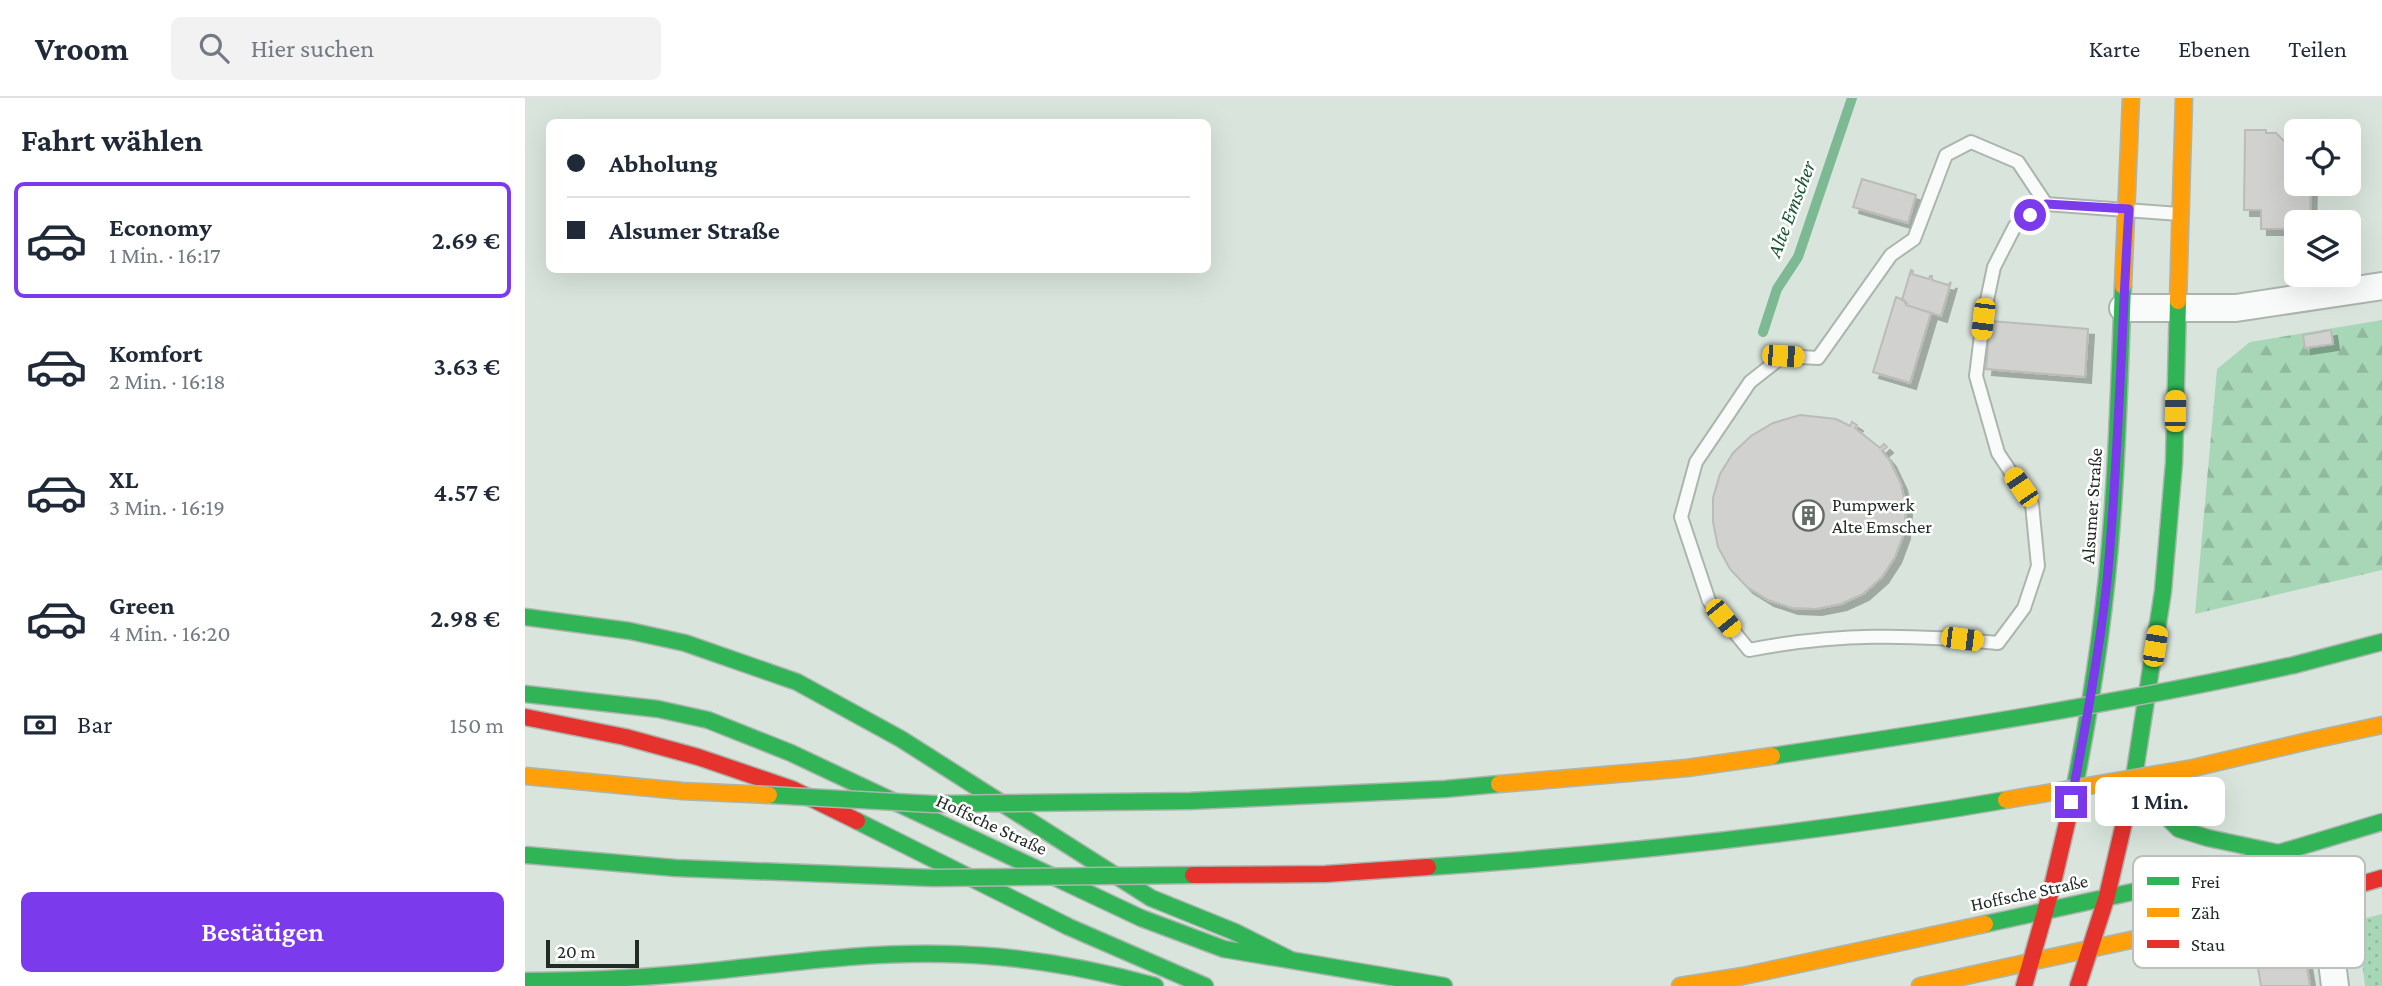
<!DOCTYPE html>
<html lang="de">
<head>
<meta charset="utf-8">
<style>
	:root { --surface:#fff; --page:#f2f2f3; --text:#1f2937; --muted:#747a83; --line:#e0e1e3; --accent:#7c3aed }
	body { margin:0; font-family:"Crimson Pro",serif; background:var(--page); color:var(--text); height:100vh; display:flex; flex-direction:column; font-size:26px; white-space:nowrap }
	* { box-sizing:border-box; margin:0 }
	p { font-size:23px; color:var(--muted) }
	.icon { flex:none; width:38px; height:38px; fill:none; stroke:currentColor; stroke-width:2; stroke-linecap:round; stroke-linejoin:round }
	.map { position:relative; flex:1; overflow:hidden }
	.drawer { display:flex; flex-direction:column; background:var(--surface); width:525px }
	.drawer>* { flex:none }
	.top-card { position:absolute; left:21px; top:21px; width:665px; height:154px; border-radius:10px; box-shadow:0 7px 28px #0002; display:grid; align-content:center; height:154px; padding:0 21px; background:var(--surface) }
	.fabs { position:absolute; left:1759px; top:21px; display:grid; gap:14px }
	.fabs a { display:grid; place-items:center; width:77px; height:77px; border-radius:10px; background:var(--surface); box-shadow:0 7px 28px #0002; font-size:35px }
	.scale { position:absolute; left:21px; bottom:18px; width:93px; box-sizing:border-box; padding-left:7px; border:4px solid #232b25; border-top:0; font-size:19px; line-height:24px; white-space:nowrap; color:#232b25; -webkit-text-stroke:5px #fff; paint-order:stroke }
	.end { position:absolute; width:32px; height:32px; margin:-16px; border:9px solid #7c3aed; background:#fff; box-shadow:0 0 0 4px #fff }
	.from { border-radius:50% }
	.bubble { position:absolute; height:49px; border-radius:10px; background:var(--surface); box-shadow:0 7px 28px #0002; font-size:23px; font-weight:600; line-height:49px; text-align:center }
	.car { position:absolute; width:21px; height:42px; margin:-21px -10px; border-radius:9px; box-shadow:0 0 5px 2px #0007; background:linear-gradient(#f5c518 24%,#345 0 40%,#f5c518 0 76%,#345 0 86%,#f5c518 0) }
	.top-card b { display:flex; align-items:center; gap:24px; height:66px; font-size:26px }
	.top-card b+b { border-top:2px solid var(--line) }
	.top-card i { width:18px; height:18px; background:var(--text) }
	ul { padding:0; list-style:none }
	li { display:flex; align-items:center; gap:21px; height:116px; margin:0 14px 10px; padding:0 7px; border:4px solid transparent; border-radius:10px }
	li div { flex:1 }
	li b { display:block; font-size:26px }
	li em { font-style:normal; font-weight:600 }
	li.current { border-color:var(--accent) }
	li>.icon { width:63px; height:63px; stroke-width:1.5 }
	h2 { padding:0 21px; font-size:32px; line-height:84px }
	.pay { display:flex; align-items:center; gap:18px; height:77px; padding:0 21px; font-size:26px }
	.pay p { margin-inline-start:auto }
	.button { display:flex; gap:14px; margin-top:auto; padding:14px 21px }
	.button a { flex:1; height:80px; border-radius:10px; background:var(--accent); color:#fff; font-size:28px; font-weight:600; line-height:80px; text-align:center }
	header { display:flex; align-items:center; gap:42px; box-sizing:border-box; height:98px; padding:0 35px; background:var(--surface); border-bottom:2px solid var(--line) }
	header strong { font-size:33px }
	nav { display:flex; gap:38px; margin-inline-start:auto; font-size:24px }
	.search { width:490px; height:63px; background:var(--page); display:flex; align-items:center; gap:18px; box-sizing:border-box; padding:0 24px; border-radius:10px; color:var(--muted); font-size:26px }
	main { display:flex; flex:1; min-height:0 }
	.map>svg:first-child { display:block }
	.forest { fill:url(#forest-firs) }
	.park { fill:url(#park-dots) }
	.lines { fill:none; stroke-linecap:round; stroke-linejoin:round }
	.stream { stroke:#7db993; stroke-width:10 }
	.building { fill:#d1d1cf; stroke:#bbbbb9; stroke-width:2; filter:url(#shadow) }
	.lane-casing { stroke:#abb5ae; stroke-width:16 }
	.street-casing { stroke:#abb5ae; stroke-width:30 }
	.fast-casing { stroke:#abb5ae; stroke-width:19 }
	.slow-casing { stroke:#abb5ae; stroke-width:19 }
	.jam-casing { stroke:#abb5ae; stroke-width:19 }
	.lane { stroke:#f9fbfa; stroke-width:12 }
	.street { stroke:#f9fbfa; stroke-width:26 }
	.fast { stroke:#30b455; stroke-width:16 }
	.slow { stroke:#ff9f0a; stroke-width:16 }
	.jam { stroke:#e5322d; stroke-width:16 }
	.fast-bridge-casing { stroke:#abb5ae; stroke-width:19; stroke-linecap:butt }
	.slow-bridge-casing { stroke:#abb5ae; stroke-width:19; stroke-linecap:butt }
	.jam-bridge-casing { stroke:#abb5ae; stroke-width:19; stroke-linecap:butt }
	.fast-bridge { stroke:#30b455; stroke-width:16 }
	.slow-bridge { stroke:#ff9f0a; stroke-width:16 }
	.jam-bridge { stroke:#e5322d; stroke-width:16 }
	.route { stroke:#7c3aed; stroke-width:9 }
	.labels { text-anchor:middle; stroke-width:5; stroke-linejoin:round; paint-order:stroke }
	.poi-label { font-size:19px; fill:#232b25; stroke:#fff; text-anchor:start }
	.street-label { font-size:19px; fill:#232b25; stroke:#fff }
	.water-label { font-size:21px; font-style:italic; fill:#175331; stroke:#fff }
	.key { fill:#fff; stroke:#bdbfbe; stroke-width:2 }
	.key-label { font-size:19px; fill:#232b25 }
</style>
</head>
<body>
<header>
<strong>Vroom</strong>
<div class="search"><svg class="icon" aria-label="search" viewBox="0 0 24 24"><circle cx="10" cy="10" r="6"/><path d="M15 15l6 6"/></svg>Hier suchen</div>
<nav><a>Karte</a><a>Ebenen</a><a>Teilen</a></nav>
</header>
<main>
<section class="drawer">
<h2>Fahrt wählen</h2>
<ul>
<li class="current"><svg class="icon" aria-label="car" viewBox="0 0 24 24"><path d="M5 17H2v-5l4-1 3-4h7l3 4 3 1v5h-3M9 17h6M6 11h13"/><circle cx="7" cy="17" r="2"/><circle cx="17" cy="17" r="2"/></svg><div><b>Economy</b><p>1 Min. · 16:17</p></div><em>2.69 €</em></li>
<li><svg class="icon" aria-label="car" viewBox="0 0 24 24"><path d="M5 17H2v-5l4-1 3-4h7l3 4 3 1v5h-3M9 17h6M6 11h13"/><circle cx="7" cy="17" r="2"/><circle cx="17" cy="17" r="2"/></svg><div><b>Komfort</b><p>2 Min. · 16:18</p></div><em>3.63 €</em></li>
<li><svg class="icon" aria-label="car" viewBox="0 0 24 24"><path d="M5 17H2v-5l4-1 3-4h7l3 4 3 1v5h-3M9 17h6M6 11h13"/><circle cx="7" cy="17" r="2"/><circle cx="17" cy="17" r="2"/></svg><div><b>XL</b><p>3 Min. · 16:19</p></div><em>4.57 €</em></li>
<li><svg class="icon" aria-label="car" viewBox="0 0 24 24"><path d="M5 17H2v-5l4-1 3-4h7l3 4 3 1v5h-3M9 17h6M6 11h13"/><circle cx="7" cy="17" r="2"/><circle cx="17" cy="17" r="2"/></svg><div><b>Green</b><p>4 Min. · 16:20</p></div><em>2.98 €</em></li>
</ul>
<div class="pay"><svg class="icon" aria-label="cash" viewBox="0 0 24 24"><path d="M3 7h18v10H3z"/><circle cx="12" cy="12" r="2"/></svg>Bar<p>150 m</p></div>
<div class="button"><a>Bestätigen</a></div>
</section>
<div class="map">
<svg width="1857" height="888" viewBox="0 0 1857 888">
	<defs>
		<pattern id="forest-firs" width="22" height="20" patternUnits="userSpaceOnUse" patternTransform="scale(1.75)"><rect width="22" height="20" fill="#a8d7b8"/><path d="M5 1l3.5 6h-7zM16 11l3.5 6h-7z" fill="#90b99e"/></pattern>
		<pattern id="park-dots" width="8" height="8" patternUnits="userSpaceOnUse" patternTransform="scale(1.75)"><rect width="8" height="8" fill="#a8d7b8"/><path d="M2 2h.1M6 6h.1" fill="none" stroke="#90b99e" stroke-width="1.8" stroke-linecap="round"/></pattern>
		<filter id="shadow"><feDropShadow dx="6" dy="6" stdDeviation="0" flood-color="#0004"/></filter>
	</defs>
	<rect width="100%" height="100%" fill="#d9e5dc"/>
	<path class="forest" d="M1857,222V472L1670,516L1692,271L1725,244Z"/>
	<path class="park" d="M1857,816V888H1840L1833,832L1841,820Z"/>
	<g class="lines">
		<path class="stream" d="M1238,234L1252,191L1273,159L1327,0"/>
	</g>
	<path class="building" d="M1720,32H1741V35H1751L1771,55V86H1786L1785,124H1771V131H1736V112H1719Z
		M1337,81L1391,97L1383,125L1328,109Z
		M1386,172L1388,173L1387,176L1404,181L1405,178H1407V182L1423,187L1426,184L1416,218L1381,207L1382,205L1377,202Z
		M1371,199L1379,202L1381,207L1406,215L1385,285L1348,274Z
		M1465,223L1563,231L1560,279L1461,271Z
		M1806,232L1808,246L1780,250L1778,237Z
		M1275,317L1311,321L1325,328L1327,324L1332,327L1330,330L1355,350L1359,346L1362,349L1357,353L1365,363L1376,386L1381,410L1379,435L1370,459L1357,479L1338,496L1316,506L1291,511L1267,510L1243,502L1222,489L1205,471L1193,449L1188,424V400L1195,376L1208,355L1226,338L1248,325Z
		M1779,851L1785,888H1736L1731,858Z"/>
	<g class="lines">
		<defs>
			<path id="lane" d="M1521,106L1490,128L1469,169L1458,221L1451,278L1473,355L1507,406L1513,468L1499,510L1473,545C1386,536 1310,535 1224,552L1184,503L1156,419L1171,364L1225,284L1258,258L1293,260L1366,157L1389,141L1421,57L1446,44L1493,64L1521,106L1654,116"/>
			<path id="street" d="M1598,210H1711L1857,188
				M1799,799L1810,888"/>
			<path id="fast" d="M0,519L105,533L160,545L272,584L376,641L626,800L710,834L766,862
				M1769,567L1857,544
				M0,596L133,611L183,622L266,655L616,820L699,851L919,888
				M1608,686L1654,731L1683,740L1754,755
				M1608,686L1638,493L1649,365L1653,203
				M1545,712C1565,616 1580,519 1587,422C1593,344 1595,266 1598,188
				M332,723L544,829L680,888
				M1460,826L1667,781L1857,724
				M0,883C66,883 131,879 197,872C271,864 345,854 420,856C491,857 561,869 630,888"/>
			<path id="slow" d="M1598,188L1606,0
				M1653,203L1659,0
				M1783,643L1857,627
				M1155,888L1218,878L1460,826
				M1395,888L1707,820"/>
			<path id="jam" d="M0,619L100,639L173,659L267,691L332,723
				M1707,820L1785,801L1857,780
				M1499,888L1527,789L1545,712
				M1553,888L1582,798L1608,686"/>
		</defs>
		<use href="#lane" class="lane-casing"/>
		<use href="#street" class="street-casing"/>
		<use href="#fast" class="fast-casing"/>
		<use href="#slow" class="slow-casing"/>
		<use href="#jam" class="jam-casing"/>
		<use href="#lane" class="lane"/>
		<use href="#street" class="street"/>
		<use href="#fast" class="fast"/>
		<use href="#slow" class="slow"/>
		<use href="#jam" class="jam"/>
		<defs>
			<path id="fast-bridge" d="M1247,658C1422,632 1596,605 1769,567
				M244,697L408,706L665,703L920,691L974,686
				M0,757L151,770L408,780L668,777
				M903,769C1096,756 1290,735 1481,702"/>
			<path id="slow-bridge" d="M0,678L157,693L244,697
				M974,686L1162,670L1247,658
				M1481,702L1668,670L1783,643"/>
			<path id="jam-bridge" d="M668,777L800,776L903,769"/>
		</defs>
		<use href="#fast-bridge" class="fast-bridge-casing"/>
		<use href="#slow-bridge" class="slow-bridge-casing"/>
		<use href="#jam-bridge" class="jam-bridge-casing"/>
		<use href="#fast-bridge" class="fast-bridge"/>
		<use href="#slow-bridge" class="slow-bridge"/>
		<use href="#jam-bridge" class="jam-bridge"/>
	</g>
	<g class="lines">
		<path class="route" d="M1505,117L1521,106L1604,111C1596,235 1594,360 1582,483C1574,557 1560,631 1546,704"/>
	</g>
	<defs>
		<symbol id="building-ring" viewBox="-11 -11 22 22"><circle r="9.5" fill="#fff" stroke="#636c65" stroke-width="1.5"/><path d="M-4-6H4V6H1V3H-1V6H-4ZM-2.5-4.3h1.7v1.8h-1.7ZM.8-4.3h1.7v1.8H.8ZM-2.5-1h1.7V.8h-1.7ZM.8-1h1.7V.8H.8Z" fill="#636c65"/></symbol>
	</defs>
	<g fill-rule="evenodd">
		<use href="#building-ring" x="1266" y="400" width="35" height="35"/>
	</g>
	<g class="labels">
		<g class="poi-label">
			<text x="1307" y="413">Pumpwerk<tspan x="1307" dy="22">Alte Emscher</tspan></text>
		</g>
		<g class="street-label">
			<text transform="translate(1566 408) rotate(-86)" y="7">Alsumer Straße</text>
			<text transform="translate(467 726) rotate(25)" y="7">Hoffsche Straße</text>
			<text transform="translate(1504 794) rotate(-12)" y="7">Hoffsche Straße</text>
		</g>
		<g class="water-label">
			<text transform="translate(1266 111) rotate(-69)" y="7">Alte Emscher</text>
		</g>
	</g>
	<rect x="1608" y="758" width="232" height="112" rx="10" class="key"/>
	<rect x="1622" y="779" width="32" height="8" fill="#30b455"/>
	<rect x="1622" y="810" width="32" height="9" fill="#ff9f0a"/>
	<rect x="1622" y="842" width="32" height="8" fill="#e5322d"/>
	<g class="key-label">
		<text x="1666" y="790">Frei</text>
		<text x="1666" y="821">Zäh</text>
		<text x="1666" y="853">Stau</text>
	</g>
</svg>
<div class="fabs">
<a><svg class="icon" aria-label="locate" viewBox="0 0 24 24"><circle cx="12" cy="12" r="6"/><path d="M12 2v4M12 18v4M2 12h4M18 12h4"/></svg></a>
<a><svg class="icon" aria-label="layers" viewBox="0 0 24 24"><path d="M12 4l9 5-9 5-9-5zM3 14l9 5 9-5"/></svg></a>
</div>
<div class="scale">20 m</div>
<i class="end from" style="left:1505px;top:117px"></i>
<i class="end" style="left:1546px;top:704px"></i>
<div class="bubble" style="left:1570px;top:679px;width:130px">1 Min.</div>
<i class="car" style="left:1458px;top:221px;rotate:187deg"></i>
<i class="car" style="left:1258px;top:258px;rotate:94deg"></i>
<i class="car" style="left:1650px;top:313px;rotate:1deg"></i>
<i class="car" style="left:1496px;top:389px;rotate:326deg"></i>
<i class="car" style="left:1198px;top:520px;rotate:141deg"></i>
<i class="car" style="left:1437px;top:541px;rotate:97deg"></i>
<i class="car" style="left:1630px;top:548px;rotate:9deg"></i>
<div class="top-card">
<b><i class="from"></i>Abholung</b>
<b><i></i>Alsumer Straße</b>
</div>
</div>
</main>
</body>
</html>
